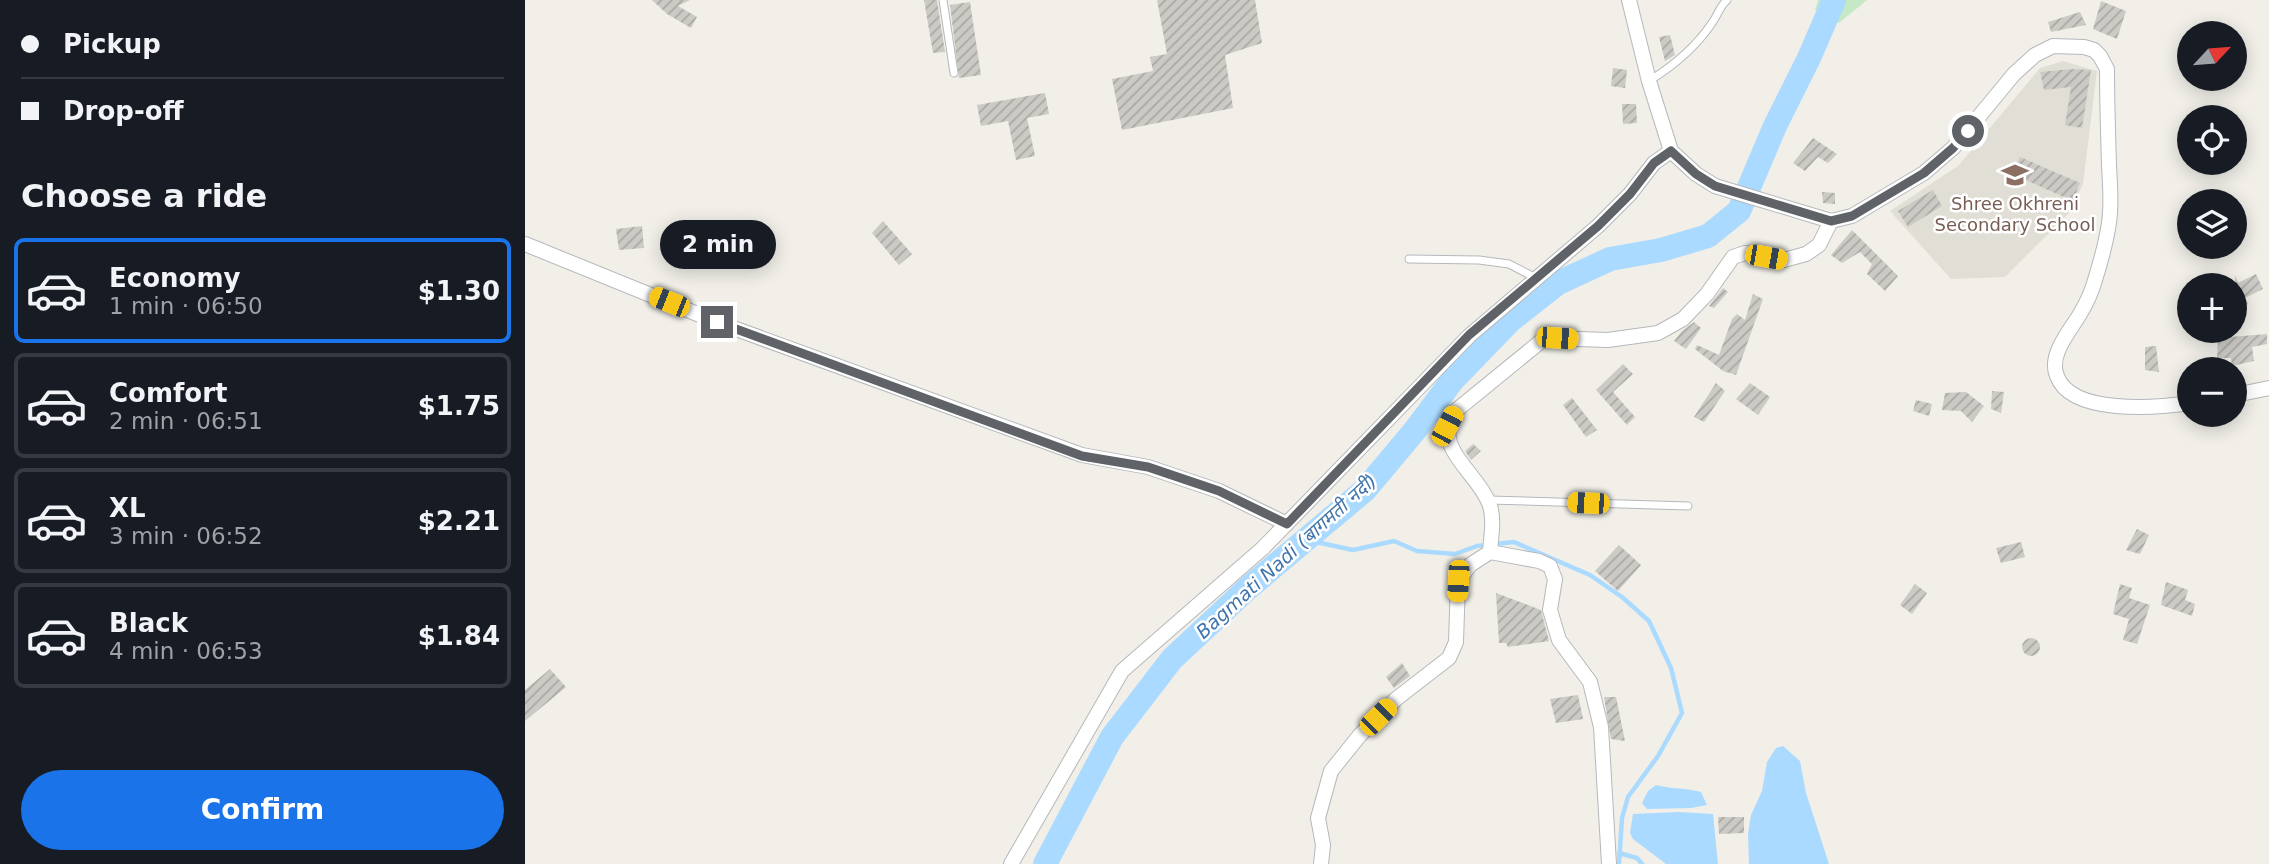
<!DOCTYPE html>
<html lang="en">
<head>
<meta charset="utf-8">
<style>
	:root { --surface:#171b24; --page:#242831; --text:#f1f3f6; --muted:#9ea1a6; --line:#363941; --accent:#1a73e8 }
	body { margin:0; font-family:"DejaVu Sans","Noto Sans Devanagari",sans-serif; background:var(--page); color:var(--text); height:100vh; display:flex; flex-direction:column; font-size:26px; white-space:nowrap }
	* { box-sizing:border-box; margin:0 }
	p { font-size:23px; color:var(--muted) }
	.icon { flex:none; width:38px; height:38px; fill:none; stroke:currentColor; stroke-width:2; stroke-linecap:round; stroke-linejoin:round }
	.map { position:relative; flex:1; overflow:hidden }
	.details { display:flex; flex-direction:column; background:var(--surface); width:525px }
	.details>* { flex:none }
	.guide { display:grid; align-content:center; height:154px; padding:0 21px; background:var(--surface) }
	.needle { width:46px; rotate:64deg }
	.buttons { position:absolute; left:1652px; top:21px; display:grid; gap:14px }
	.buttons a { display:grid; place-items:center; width:70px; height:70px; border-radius:50%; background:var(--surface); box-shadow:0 4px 18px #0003; font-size:35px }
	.end { position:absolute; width:32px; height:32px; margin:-16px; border:9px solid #5f6368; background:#fff; box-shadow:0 0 0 4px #fff }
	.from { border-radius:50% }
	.bubble { position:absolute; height:49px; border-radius:24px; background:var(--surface); box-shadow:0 4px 18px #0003; font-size:23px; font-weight:700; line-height:49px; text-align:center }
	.car { position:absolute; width:21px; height:42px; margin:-21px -10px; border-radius:9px; box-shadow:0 0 5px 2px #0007; background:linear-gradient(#f5c518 24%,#345 0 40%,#f5c518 0 76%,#345 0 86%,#f5c518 0) }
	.guide b { display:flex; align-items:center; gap:24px; height:66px; font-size:26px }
	.guide b+b { border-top:2px solid var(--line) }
	.guide i { width:18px; height:18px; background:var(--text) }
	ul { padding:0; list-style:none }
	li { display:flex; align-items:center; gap:21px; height:105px; margin:0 14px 10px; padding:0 7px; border:4px solid var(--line); border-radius:10px }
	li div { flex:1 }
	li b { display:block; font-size:26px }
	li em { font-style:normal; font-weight:700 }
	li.selected { border-color:var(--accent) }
	li>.icon { width:63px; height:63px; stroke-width:1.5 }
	h2 { padding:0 21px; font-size:32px; line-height:84px }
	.button { display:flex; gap:14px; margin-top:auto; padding:14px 21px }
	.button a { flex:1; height:80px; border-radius:42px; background:var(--accent); color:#fff; font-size:28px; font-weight:700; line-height:80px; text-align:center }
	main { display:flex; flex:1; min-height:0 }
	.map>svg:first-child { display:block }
	.education { fill:#e1ded6 }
	.forest { fill:url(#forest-crowns) }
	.water { fill:#aadaff }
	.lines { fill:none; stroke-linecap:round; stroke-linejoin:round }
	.stream { stroke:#aadaff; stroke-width:4.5 }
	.river { stroke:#aadaff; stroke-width:24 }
	.building { fill:url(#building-hatch) }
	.service-casing { stroke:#b5b8bc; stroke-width:9 }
	.minor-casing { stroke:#b5b8bc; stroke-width:16 }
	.service { stroke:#fff; stroke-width:7 }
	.minor { stroke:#fff; stroke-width:14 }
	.route { stroke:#5f6368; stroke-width:9 }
	.labels { text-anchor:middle; stroke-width:5; stroke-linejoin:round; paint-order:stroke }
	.education-label { font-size:18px; fill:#785e54; stroke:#fff }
	.water-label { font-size:19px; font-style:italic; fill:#4174aa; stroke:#fff }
</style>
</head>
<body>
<main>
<section class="details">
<div class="guide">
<b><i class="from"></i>Pickup</b>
<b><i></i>Drop-off</b>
</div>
<h2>Choose a ride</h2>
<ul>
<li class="selected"><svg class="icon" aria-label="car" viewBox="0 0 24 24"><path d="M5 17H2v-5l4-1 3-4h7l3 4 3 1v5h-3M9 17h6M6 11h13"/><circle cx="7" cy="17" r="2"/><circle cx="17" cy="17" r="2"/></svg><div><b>Economy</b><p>1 min · 06:50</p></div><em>$1.30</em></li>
<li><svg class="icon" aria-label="car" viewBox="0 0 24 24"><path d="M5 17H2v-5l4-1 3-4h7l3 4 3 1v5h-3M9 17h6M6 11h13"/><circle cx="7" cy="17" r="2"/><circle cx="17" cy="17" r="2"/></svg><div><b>Comfort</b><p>2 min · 06:51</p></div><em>$1.75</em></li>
<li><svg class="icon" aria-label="car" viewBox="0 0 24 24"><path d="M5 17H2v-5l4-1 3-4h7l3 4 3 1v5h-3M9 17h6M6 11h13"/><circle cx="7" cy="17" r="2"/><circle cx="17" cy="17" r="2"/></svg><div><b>XL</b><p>3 min · 06:52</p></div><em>$2.21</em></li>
<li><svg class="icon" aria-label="car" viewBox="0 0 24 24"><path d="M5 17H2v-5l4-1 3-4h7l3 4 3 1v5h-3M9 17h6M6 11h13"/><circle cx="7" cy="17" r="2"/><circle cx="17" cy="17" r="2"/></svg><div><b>Black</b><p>4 min · 06:53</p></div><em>$1.84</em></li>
</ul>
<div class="button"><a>Confirm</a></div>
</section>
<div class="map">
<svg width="1744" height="864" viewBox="0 0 1744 864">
	<defs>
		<pattern id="forest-crowns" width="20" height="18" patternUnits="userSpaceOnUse" patternTransform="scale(1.75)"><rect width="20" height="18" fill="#c5e8c5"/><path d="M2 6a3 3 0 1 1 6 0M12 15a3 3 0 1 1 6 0" fill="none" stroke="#a3c0a4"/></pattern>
		<pattern id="building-hatch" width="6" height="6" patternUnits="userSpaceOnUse" patternTransform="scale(1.75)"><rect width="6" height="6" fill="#cccac5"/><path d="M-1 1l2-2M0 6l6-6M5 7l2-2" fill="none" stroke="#a9a8a4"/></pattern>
	</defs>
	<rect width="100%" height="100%" fill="#f1efe8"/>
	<path class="education" d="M1538,61L1572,71L1558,184L1545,212L1480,277L1426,279L1365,211L1433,166L1515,68Z"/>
	<path class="forest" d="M1293,0H1342L1314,23L1290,10Z"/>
	<path class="water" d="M1258,746L1275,761L1281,793L1304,864H1224L1223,834L1226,815L1237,791L1242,762L1251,748Z
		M1131,785C1146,789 1161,788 1176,792L1182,805L1166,808L1122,809L1117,803L1123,791Z
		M1153,812L1188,814L1193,864H1141L1108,839L1105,833L1108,814Z"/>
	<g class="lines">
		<path class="stream" d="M782,540L828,550L869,541L892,551L930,554L952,546L961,545
			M970,544L989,542L1065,575L1097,597L1124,621L1146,668L1157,713L1133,756L1103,797L1097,818L1094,864
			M1094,853L1112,858L1117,864"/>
		<path class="river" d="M520,864L587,737L647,659L722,589L840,490L891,429L927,381L986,320L1033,283L1085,259L1136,250L1183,236L1214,211L1250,126L1284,58L1309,0"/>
	</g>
	<path class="building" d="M127,0H165L153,6L172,17L166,28L142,14Z
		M399,0H412L420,52L408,53Z
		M632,0H730L737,43L700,55L708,108L597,130L587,79L628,71L625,57L642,54Z
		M1576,1L1601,11L1592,39L1568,29Z
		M445,2L456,75L434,78L425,5Z
		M1555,12L1561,25L1526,32L1523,22Z
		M1145,35L1150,55L1140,61L1134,37Z
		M1088,68L1102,70L1100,88L1086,86Z
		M1548,69L1566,70L1557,128L1540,125L1546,87L1519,90L1515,72Z
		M520,93L524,114L502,118L510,156L491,160L483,121L456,126L452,105Z
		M1097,104H1111L1112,123L1098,124Z
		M1288,138L1312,154L1303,163L1293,157L1280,171L1268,163Z
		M1495,157L1555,183L1548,201L1487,174Z
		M1408,190L1417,206L1383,227L1373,211Z
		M1297,192L1310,193V204L1298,203Z
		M358,221L387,254L374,265L347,233Z
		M117,226L119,248L94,250L91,229Z
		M1327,230L1373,276L1360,291L1342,274L1347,264L1335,252L1317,263L1306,255Z
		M1731,274L1738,289L1720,298L1723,304L1710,310V275L1713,283Z
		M1198,288L1203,292L1189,308L1184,306Z
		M1228,294L1238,299L1211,375L1198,371L1170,349L1172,345L1194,355L1207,319L1212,314L1220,320Z
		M1169,322L1176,328L1161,349L1149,341L1157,331Z
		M1742,334V344L1727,347L1729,361L1707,366L1706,358H1692L1693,338Z
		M1631,346L1634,372L1620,370V347Z
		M1098,364L1108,374L1088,392L1110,417L1102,425L1071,390Z
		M1191,383L1200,391L1179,422L1169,417Z
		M1225,383L1245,397L1233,415L1211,399Z
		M1467,391L1479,392L1476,413L1466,409Z
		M1441,392L1459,406L1447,422L1436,411L1417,410L1420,393Z
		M1047,398L1072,430L1061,437L1038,405Z
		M1391,400L1407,404L1404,416L1388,411Z
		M948,444L956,451L946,460L940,451Z
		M1612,529L1624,535L1615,554L1601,550Z
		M1496,542L1500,557L1476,563L1471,548Z
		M1094,545L1116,565L1093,591L1070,571Z
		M1641,582L1663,590L1660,600L1670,604L1667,616L1636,605Z
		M1390,584L1402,593L1387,614L1375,605Z
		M1595,584L1607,588L1604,598L1625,605L1612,644L1598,640L1604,619L1588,614Z
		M971,593L1016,610L1024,641L983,647L981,643H974Z
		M1497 647a9 9 0 1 1 18 0a9 9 0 1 1-18 0Z
		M877,663L885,676L869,688L861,677Z
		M25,669L41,687L0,721V690Z
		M1053,695L1058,719L1031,723L1025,699Z
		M1079,697H1091L1100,741L1086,739Z
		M1193,817H1219V833L1194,834Z"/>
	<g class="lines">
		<defs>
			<path id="service" d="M418,0L429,73
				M1124,81C1148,66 1171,47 1187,23C1193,15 1194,7 1202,0
				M884,259L954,260L984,264L1011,278
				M964,500L1163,506"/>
			<path id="minor" d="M1104,0L1124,81L1146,151L1171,174L1190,186L1306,221L1327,216L1399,173L1428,148L1489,74L1510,55L1528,46L1559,47L1569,50L1575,56L1582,69C1582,101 1583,133 1584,165C1585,186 1587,208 1583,229C1580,246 1575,264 1570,280C1567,291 1561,304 1555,314C1545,331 1523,355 1532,376C1546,415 1631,408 1664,403
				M0,244L192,322L557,455L623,467L694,491L762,524
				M1710,395L1744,388
				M965,552C966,536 970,518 964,503C951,471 909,450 928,413L1015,342L1024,338L1083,340L1133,333L1158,319L1182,294L1208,257L1220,253L1259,260L1281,254L1294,245L1306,221
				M486,864L597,671L738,548L944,336L1073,226L1105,194L1129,163L1146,151
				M796,864L798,845L793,818L806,771L835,735L871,699L924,658L931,642L933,581L945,565L965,552L1014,561L1025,566L1030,579L1025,610L1034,640L1065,682L1076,727L1084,864"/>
		</defs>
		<use href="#service" class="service-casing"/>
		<use href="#minor" class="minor-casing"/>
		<use href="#service" class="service"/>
		<use href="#minor" class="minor"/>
	</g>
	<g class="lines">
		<path class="route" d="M192,322L557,456L623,467L694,491L762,524L944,335L1073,226L1105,194L1129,163L1146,151L1171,174L1190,186L1306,221L1327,216L1399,173L1428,148L1443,131"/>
	</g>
	<defs>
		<symbol id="school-bare" viewBox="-9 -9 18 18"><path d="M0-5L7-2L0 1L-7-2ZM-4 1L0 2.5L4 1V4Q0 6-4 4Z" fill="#8d6e63" stroke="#fff" stroke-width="2.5" paint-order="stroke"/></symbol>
	</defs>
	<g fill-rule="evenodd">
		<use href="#school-bare" x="1471" y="156" width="38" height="38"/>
	</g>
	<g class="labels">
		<g class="education-label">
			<text x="1490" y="210">Shree Okhreni<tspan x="1490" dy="21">Secondary School</tspan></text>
		</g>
		<g class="water-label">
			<text transform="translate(761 556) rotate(-42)" y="7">Bagmati Nadi (बागमती नदी)</text>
		</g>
	</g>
</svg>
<div class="buttons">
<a><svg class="needle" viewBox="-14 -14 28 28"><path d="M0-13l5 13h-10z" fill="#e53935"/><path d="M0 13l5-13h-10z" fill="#9ea1a6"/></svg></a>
<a><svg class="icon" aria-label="locate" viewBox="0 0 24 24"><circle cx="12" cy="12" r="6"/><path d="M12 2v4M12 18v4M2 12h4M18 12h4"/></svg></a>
<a><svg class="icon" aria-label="layers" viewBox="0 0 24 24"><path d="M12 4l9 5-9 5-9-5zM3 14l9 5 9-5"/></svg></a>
<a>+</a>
<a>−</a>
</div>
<i class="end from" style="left:1443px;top:131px"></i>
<i class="end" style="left:192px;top:322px"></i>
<div class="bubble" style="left:135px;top:220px;width:116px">2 min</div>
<i class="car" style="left:1241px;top:257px;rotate:100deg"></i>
<i class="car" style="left:144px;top:302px;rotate:292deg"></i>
<i class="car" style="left:1032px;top:338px;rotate:94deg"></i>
<i class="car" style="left:922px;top:426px;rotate:28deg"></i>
<i class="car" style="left:1063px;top:503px;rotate:272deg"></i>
<i class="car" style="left:933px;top:581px;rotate:183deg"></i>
<i class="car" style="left:853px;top:717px;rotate:45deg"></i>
</div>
</main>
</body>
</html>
